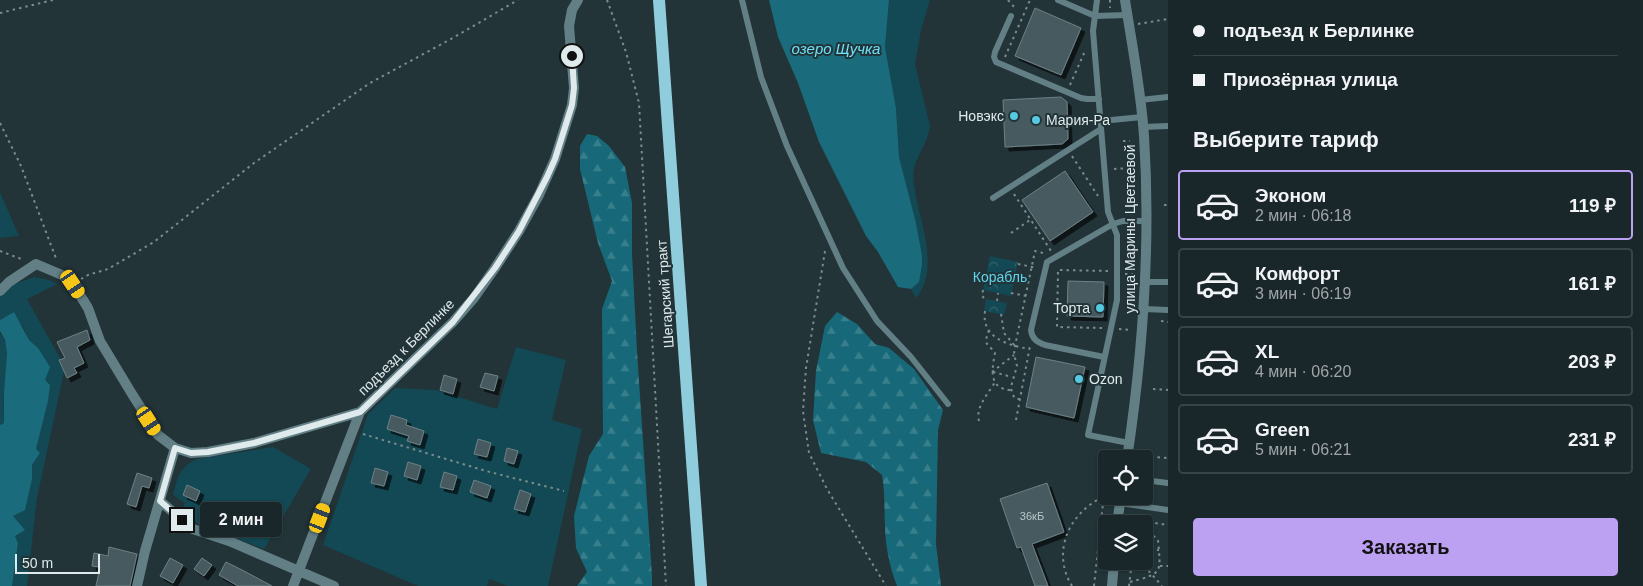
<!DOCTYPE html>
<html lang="ru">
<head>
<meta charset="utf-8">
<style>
	:root { --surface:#1a272a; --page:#273336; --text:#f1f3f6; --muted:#9fa5a8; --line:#384447; --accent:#bca0f2 }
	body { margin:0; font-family:Arial,sans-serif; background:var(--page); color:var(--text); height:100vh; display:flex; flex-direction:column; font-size:19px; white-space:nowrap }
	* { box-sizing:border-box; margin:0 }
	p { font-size:16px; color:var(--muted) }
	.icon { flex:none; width:28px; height:28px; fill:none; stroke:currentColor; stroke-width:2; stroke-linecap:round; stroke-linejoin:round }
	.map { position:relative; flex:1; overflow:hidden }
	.panel { display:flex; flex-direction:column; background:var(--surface); width:475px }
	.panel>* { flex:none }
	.hud { display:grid; align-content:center; height:110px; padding:0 25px; background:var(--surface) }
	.fabs { position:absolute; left:1098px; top:450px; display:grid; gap:10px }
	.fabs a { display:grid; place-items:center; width:55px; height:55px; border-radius:5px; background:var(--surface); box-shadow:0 1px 4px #0004,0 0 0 1px var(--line); font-size:25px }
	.scale { position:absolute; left:15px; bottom:12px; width:85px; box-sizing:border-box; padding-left:5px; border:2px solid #dfeaec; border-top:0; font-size:14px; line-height:18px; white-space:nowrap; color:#dfeaec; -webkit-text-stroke:4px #223438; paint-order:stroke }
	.end { position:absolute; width:22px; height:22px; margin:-11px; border:6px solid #dfeaec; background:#111; box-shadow:0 0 0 2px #111 }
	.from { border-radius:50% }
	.bubble { position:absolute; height:35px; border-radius:5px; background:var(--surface); box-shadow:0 1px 4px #0004,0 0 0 1px var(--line); font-size:16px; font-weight:800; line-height:35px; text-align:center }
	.car { position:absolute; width:15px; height:30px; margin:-15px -8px; border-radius:6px; box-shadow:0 0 4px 1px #0007; background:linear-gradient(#f5c518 24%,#345 0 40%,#f5c518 0 76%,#345 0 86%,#f5c518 0) }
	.hud b { display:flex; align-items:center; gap:18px; height:48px; font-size:19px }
	.hud b+b { border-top:1px solid var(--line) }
	.hud i { width:12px; height:12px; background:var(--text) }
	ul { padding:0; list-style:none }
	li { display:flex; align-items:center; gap:15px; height:70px; margin:0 10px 8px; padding:0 15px; border:2px solid var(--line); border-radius:5px }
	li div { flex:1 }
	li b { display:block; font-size:19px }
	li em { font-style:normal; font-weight:800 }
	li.on { border-color:var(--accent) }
	li>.icon { width:45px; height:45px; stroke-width:1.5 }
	h2 { padding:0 25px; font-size:22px; line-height:60px }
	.cta { display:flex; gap:10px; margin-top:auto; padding:10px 25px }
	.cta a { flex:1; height:58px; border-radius:5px; background:var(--accent); color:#111; font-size:20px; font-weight:800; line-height:58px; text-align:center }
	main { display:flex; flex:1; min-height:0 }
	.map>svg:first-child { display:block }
	.green { fill:#124954 }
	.forest { fill:url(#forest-firs) }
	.park { fill:url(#park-crowns) }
	.water { fill:#1a6b7b }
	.building { fill:#475a5f; stroke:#6d8186; filter:url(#shadow) }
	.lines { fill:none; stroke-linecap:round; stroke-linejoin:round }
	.path { stroke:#7c8b8e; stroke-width:2; stroke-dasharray:2.5 4; stroke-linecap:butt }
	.service { stroke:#627f86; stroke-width:6 }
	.minor { stroke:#627f86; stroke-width:10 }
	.tertiary { stroke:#627f86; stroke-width:10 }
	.primary { stroke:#90cddc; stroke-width:12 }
	.route { stroke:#dfeaec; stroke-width:6 }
	.poi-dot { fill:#56c9e1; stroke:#223438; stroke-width:2 }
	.labels { text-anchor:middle; stroke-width:4; stroke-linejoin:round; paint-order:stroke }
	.number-label { font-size:11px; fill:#b9c6c9 }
	.poi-label { font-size:14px; fill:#dfeaec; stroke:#223438; text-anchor:end }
	.street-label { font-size:14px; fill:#dfeaec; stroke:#223438 }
	.park-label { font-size:14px; fill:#60d2ea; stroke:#223438 }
	.water-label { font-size:15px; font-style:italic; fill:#6fe0f8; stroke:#223438 }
</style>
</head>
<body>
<main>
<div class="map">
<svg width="1168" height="586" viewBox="0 0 1168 586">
	<defs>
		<pattern id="forest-firs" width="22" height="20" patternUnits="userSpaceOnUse" patternTransform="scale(1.25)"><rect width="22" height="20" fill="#176979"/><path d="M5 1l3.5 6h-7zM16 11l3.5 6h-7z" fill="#387f8c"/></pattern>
		<pattern id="park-crowns" width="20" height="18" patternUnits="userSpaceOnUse" patternTransform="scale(1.25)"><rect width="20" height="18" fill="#124954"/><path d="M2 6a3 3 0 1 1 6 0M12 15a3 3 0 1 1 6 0" fill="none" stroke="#34636d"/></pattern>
		<filter id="shadow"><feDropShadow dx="4" dy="4" stdDeviation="0" flood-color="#0009"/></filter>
	</defs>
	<rect width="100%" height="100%" fill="#223438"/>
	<path class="green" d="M889,0H930L921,30L915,64L930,126C928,143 916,156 914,169C912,178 915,188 916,197C922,227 939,271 916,298L911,289L919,282L922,255L916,223L899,157L896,108L885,47Z
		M0,192L19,236L0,238Z
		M34,277L49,280L57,284L27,299L65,367L37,498L27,586H12L18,543L15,536L13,516L32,479V465L40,453L36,449L48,400L38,348L29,340L22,325L4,317L0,320V296L9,286Z
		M0,333C12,347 5,373 4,391C3,402 4,413 4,423L0,425Z
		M516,347L566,360L552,420L582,429L548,586H508L489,579L487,586H418L323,545L368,414L395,388L436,390L497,409Z
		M273,447L311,469L264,549L197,523L181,512L185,503L173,495C178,476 179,468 197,459Z"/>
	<path class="forest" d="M587,134L597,136L609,146L625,167L632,203V254L637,351L652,576V586H577L587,572L576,548L574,516L589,456L603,434L602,309L612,281L598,243L580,169V146Z
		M837,312L857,324L875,344L889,348L914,369L943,410L938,430L936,544L941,586H897C890,568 885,545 885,525C884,508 885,492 882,475L866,462L821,453L813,420L816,371L825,326Z"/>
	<path class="park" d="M990,256L1018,262L1011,296L983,290Z
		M986,299L1007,303L1004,315L984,311Z"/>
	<path class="water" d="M769,0H889L885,47L896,108L899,157L916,223L922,255V265L919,282L911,289L898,287L878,252L866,236L819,142L798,83L778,37Z
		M14,312L29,340L38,348L50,367L45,380L50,385L48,401L36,449L40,453L32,465V479L25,510L13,516L25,530L15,536L18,543L12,586H0V425L4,423V392L7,354L5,340L0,331V320Z"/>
	<path class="building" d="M1035,8L1081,28L1061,75L1015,56Z
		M1061,97L1067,102L1068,139L1062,144L1005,147L1003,100Z
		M1065,171L1093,212L1050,241L1022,200Z
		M1068,281L1104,282L1103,317L1067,316Z
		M87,330L90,340L77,347L84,363L74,368L77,373L67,378L59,360L65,358L57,342Z
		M1036,357L1085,367L1074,418L1026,407Z
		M485,373L498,376L494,391L480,387Z
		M444,375L457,379L453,394L440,390Z
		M391,415L407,420L406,425L424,431L420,445L407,441L409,436L387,429Z
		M478,439L491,443L487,457L474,454Z
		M507,448L518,451L514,464L504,461Z
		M408,462L421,466L417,480L404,476Z
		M375,468L388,472L384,486L371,483Z
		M444,472L457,476L453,490L440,487Z
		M137,473L152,478L149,488L142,486L136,507L127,504Z
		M474,480L491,486L487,498L470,492Z
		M1047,483L1064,532L1032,544L1048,586H1035L1021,547L1017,548L1000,499Z
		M187,485L200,491L196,501L183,495Z
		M520,490L531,494L525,512L514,509Z
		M251,508L270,517L262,534L243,525Z
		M215,509L233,520L229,527L211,516Z
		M109,547L137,554L130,586H96L100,567L92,566L94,553L108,556Z
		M170,558L183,565L173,583L160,576Z
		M202,558L212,565L204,576L194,569Z
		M226,562L244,571L272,586H238L219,575Z"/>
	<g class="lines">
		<path class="path" d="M607,0L626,52L639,103L666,586
			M1008,0L1015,8
			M1110,0V8
			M0,13L53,0
			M1138,24L1168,19
			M1005,57L1030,0
			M1070,85L1085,51
			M0,123L21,166L57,261
			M1123,141H1130
			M1072,156L1098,196
			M1114,169L1129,168
			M1014,194L1051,251
			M1164,205H1168
			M1011,233L1030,220
			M1125,235H1135
			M0,251L24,260
			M825,251L806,368L803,411L809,453L827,489L886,586
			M1018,264L1037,268
			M1125,274H1136
			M81,279L88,275L108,269L154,242L254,163L370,83L451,39L518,0
			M983,290L982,296L986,300
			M1011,293L1026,296
			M997,301L998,293
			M985,311C981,338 1008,345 1029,349
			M1001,314L1004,333L1015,346
			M1161,321L1168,322
			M1102,328L1057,327L1058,270L1110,271
			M1119,329L1132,330
			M989,330C983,346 987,342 995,353C992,369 988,389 1011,390
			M992,372L1014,355
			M993,372L1012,377
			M1153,389L1168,390
			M1020,399H1016L1012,394L1011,387L1017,366L1014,354L1015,346L1035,251L1043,253
			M1016,420L1030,346
			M979,421C975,407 989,393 995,382
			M363,434L486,471L564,491
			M1138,456L1168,458
			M1136,520L1168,525
			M1144,550H1159
			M1140,561L1162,586
			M1160,566H1168
			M1130,582C1163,573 1161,574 1158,540L1144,527
			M1072,586C1051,552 1069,513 1103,497
			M1094,586L1106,476
			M1129,586L1132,561"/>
		<path class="service" d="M742,0L761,77L787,146L843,268L877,321L911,357L948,404
			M1058,0L1095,16L1127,15
			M1097,0L1093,31L1108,212L1117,235V300L1088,435L1129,443
			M1011,16L995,52L994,57L996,62L1081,98L1087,99H1099
			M1140,100L1168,97
			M1101,121L1142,117
			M1143,127L1168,126
			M993,198L1101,129
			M1145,282H1168
			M1144,309L1168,310
			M1104,357L1045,345C1037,342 1032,339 1031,330L1047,262L1113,224L1123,221H1145
			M1144,480L1168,483
			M1120,503L1168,510"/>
		<path class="minor" d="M0,291L9,282L36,264L62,275L73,284L88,308L100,341L132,394L158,435L175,448L191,453L208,452L254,443L360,412
			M160,501L193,529L229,541L334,586
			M137,586L145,551L175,448
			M293,586L360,412L453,322L474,298L495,268L519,231L539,195L555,159L572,105L574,88L569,26L572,10L578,0"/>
		<path class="tertiary" d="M1125,0C1132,45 1141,90 1144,136C1151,244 1143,352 1127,459
			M1117,524L1121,496
			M1112,586L1114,561"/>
		<path class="primary" d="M659,0L701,586"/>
	</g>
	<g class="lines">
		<path class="route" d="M182,520L160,501L175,448L191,453L208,452L254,443L360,412L453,322L495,268L519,231L547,177L555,159L572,105L574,88L572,56"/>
	</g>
	<g class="poi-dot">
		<circle cx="1014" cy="116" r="5"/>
		<circle cx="1036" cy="120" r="5"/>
		<circle cx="1100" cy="308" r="5"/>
		<circle cx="1079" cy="379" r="5"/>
	</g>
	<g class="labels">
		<g class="number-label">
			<text x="1032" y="520">36кБ</text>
		</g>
		<g class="poi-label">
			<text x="1004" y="121">Новэкс</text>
			<text x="1046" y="125" text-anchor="start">Мария-Ра</text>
			<text x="1090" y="313">Торта</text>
			<text x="1089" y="384" text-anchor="start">Ozon</text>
		</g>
		<g class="street-label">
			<text transform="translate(1130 229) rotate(-90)" y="5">улица Марины Цветаевой</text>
			<text transform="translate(665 294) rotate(-94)" y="5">Шегарский тракт</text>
			<text transform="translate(406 347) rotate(-45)" y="5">подъезд к Берлинке</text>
		</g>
		<g class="park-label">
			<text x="1000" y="282">Корабль</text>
		</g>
		<g class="water-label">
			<text x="836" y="54">озеро Щучка</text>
		</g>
	</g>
</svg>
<div class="fabs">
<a><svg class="icon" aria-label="locate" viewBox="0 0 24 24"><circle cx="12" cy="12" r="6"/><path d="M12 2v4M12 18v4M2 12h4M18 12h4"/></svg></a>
<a><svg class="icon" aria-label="layers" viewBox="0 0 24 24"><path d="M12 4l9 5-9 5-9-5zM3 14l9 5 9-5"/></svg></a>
</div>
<div class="scale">50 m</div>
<i class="end from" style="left:572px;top:56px"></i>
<i class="end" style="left:182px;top:520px"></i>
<div class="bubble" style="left:200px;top:502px;width:82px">2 мин</div>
<i class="car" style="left:73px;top:284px;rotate:146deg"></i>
<i class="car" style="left:149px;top:421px;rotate:147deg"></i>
<i class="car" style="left:320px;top:518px;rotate:21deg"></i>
</div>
<section class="panel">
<div class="hud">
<b><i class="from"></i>подъезд к Берлинке</b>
<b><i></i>Приозёрная улица</b>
</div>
<h2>Выберите тариф</h2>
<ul>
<li class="on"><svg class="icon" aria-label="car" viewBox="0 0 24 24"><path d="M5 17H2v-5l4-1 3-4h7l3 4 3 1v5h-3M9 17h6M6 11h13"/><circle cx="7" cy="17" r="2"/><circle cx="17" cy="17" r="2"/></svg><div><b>Эконом</b><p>2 мин · 06:18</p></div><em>119 ₽</em></li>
<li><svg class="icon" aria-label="car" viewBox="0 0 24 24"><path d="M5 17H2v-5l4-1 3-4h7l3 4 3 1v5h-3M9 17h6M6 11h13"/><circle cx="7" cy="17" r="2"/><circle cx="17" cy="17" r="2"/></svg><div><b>Комфорт</b><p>3 мин · 06:19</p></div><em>161 ₽</em></li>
<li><svg class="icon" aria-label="car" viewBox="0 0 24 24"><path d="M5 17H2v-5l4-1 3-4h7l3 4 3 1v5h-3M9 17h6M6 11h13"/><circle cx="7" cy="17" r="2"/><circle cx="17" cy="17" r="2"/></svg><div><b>XL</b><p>4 мин · 06:20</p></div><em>203 ₽</em></li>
<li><svg class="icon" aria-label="car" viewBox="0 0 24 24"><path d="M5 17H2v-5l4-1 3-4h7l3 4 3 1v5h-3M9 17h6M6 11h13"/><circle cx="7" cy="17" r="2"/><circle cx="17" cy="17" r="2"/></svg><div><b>Green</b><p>5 мин · 06:21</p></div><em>231 ₽</em></li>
</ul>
<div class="cta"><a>Заказать</a></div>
</section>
</main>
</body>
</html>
